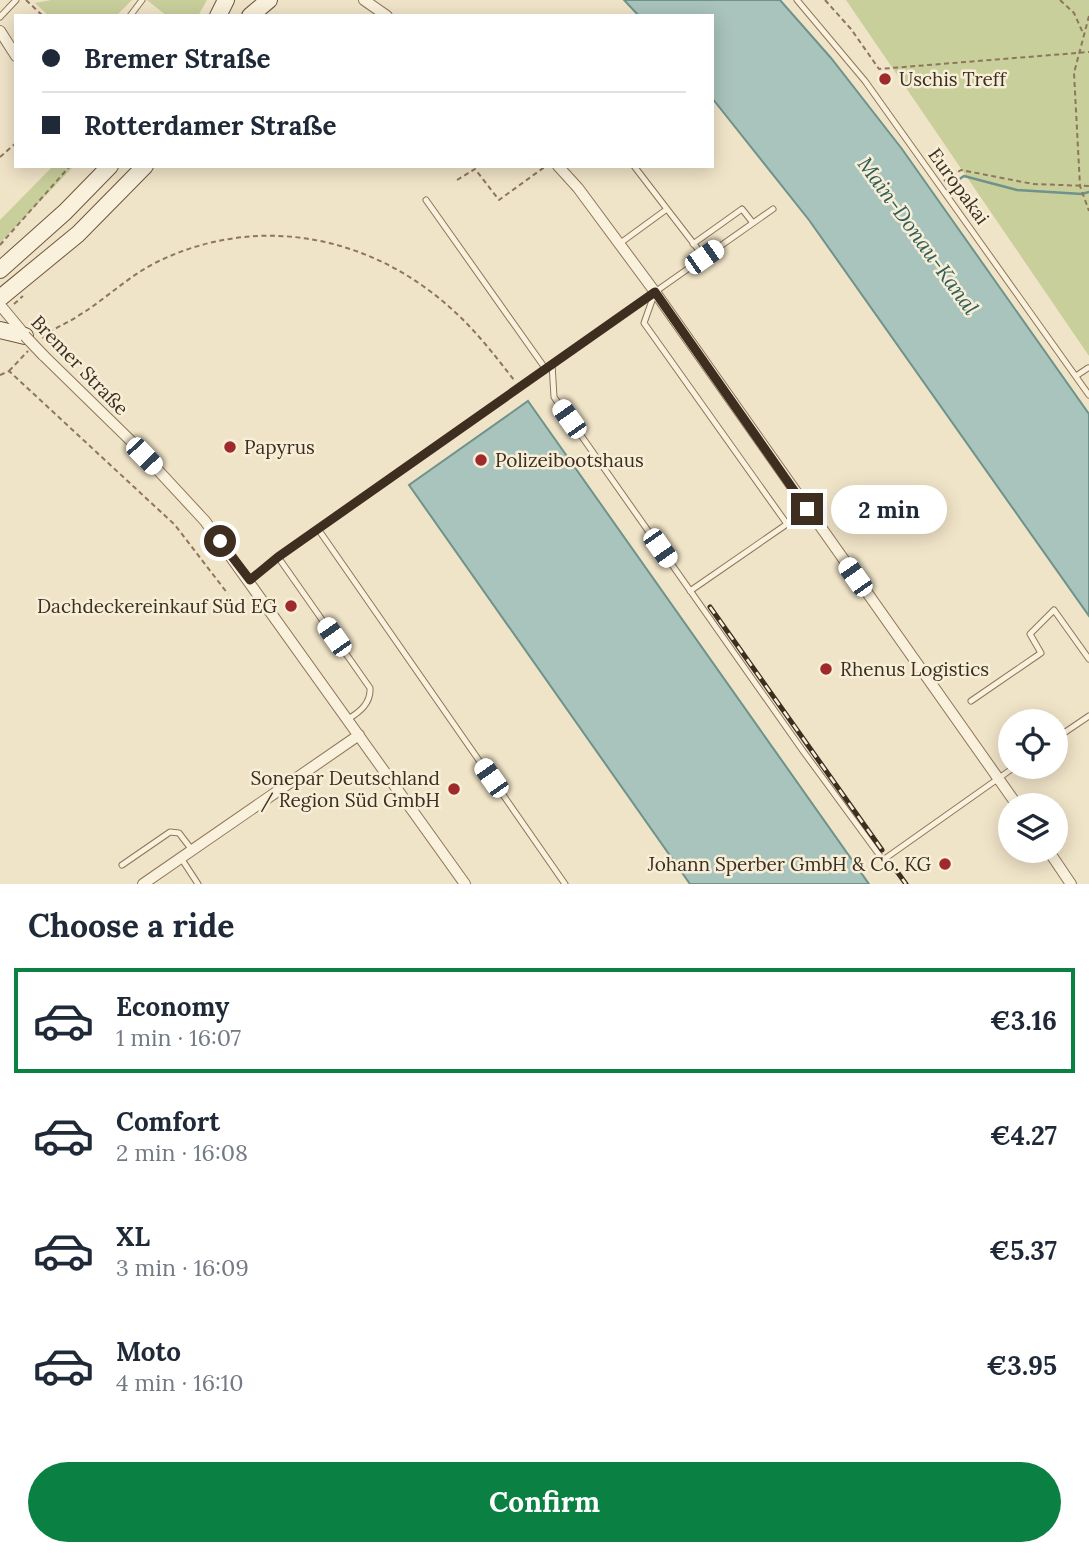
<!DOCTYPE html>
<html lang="en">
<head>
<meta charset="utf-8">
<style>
	:root { --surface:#fff; --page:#f2f2f3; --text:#1f2937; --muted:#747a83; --line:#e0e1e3; --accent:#0b8043 }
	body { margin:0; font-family:Lora,serif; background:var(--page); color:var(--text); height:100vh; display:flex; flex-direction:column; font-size:26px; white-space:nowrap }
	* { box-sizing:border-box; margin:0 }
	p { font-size:23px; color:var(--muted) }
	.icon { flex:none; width:38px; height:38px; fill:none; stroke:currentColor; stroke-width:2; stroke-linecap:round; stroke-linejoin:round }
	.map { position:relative; height:884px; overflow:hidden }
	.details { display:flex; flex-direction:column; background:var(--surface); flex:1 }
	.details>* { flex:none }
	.top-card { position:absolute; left:14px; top:14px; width:700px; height:154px; border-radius:0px; box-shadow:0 4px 18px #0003; display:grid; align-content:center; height:154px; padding:0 28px; background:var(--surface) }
	.tools { position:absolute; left:998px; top:709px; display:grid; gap:14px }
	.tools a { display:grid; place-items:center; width:70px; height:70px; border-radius:50%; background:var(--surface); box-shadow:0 4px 18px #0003; font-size:35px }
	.end { position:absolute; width:32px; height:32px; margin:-16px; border:9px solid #3d2e20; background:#fff; box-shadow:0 0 0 4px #fff }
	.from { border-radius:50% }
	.bubble { position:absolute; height:49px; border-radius:24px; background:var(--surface); box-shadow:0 4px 18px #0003; font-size:23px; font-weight:700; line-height:49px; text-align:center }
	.car { position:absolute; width:21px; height:42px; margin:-21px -10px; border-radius:9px; box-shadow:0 0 5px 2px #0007; background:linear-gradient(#fff 24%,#345 0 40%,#fff 0 76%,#345 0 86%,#fff 0) }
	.top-card b { display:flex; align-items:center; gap:24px; height:66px; font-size:26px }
	.top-card b+b { border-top:2px solid var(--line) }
	.top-card i { width:18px; height:18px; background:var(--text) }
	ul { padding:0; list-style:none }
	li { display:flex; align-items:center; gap:21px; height:105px; margin:0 14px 10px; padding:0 14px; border:4px solid transparent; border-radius:0px }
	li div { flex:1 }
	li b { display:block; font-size:26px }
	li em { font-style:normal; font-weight:700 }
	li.selected { border-color:var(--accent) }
	li>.icon { width:63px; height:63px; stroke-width:1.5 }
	h2 { padding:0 28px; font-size:32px; line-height:84px }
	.cta { display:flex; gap:14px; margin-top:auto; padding:14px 28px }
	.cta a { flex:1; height:80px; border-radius:42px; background:var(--accent); color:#fff; font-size:28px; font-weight:700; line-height:80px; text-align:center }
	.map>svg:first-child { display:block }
	.green { fill:#c9cf9b }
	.water { fill:#a9c4bc; stroke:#6f938a; stroke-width:2 }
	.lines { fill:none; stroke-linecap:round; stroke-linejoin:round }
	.stream { stroke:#6f938a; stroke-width:2.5 }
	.service-casing { stroke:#8d765c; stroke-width:7 }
	.minor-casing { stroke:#8d765c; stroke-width:12 }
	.secondary-casing { stroke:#6f573f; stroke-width:18 }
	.path { stroke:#8d765c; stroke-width:2; stroke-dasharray:5 3.5; stroke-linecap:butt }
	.service { stroke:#faf1dc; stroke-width:5 }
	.minor { stroke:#faf1dc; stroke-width:10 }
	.secondary { stroke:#faf1dc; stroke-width:16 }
	.rail-casing { stroke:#3d2e20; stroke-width:5 }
	.rail { stroke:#f7eed8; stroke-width:2.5; stroke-dasharray:8; stroke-linecap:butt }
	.minor-bridge-casing { stroke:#8d765c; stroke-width:12; stroke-linecap:butt }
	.minor-bridge { stroke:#faf1dc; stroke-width:10 }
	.route { stroke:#3d2e20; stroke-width:9 }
	.poi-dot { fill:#9e2a2b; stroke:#f7eed8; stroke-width:2.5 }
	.labels { text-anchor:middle; stroke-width:5; stroke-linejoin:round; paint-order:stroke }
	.poi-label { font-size:19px; fill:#3d2e20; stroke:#f7eed8; text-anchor:start }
	.street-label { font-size:19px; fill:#3d2e20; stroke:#f7eed8 }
	.water-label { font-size:21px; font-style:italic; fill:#2f5d5a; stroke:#f7eed8 }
</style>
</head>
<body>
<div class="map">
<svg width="1089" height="884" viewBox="0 0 1089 884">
	<rect width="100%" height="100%" fill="#f0e4c8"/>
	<path class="green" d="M51,0H132L116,16H49L35,3Z
		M147,0H207L198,16H167Z
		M846,0H1089V356Z
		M53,166H74L0,243V220Z"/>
	<path class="water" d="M624,0H780L831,58L902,149L1089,414V616L809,220L712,98V16H639Z
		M528,401L869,884H690L409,485Z"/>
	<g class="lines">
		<path class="stream" d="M952,184L964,176L1017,190L1082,194L1089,192"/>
		<defs>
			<path id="service" d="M797,0L865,81L1089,395
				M130,16L142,0
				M0,17L16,0
				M426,200L545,368
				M667,209L704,257
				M619,244L667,209L634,166
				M693,244L742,209L753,223
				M655,292L644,323L787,524L807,509
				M552,364L554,397L803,751L883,860L1016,766
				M1076,376L1088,368
				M318,529L565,884
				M278,557L370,688C371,703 360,712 348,719
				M250,580L278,557L773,209
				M690,591L787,524
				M971,701L1041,653L1030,634L1054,610L1089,659
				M1055,739L1089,716
				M181,858L198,884
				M122,865L170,832L179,833L192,850"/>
			<path id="minor" d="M364,0L387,16
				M0,31L16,56
				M558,166L578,188L655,292L1017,805
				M0,305L25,335
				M43,355L130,440L205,521L465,884
				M1048,850L1071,884
				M143,884L359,735"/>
			<path id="secondary" d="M218,16L226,0
				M250,16L269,0
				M0,270L65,212L110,166
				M0,298L78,234L145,166
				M0,330L25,336"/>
		</defs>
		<use href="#service" class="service-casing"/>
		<use href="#minor" class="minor-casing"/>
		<use href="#secondary" class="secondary-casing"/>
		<path class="path" d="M26,0L43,16
			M825,0L851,29L879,69L1089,52
			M1060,0L1074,13L1083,33
			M1089,16L1074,73L1080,186L1089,211
			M0,157L16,143
			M457,180L475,169L499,200L546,166
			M944,181L961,170L1033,184L1089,186
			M0,245L70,166
			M14,304L23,296
			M42,338C53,328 66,324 78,316C106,299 127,277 157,262C255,214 365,234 446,304C472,326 493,353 514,380
			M9,371L28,351
			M0,375L9,371L175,525L228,594"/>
		<use href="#service" class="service"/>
		<use href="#minor" class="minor"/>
		<use href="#secondary" class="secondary"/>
		<defs>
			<path id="rail" d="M710,607L882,850
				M893,866L906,884"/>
		</defs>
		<use href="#rail" class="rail-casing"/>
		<use href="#rail" class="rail"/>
		<defs>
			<path id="minor-bridge" d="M25,336L43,355"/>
		</defs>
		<use href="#minor-bridge" class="minor-bridge-casing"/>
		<use href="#minor-bridge" class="minor-bridge"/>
	</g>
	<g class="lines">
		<path class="route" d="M220,541L250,580L278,557L655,292L807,509"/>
	</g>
	<g class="poi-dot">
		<circle cx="885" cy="79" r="7"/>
		<circle cx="230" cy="447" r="7"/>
		<circle cx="481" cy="460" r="7"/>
		<circle cx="291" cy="606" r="7"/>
		<circle cx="826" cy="669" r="7"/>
		<circle cx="454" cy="789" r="7"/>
		<circle cx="945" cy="864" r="7"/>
	</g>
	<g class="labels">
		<g class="poi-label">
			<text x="899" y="86">Uschis Treff</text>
			<text x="244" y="454">Papyrus</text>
			<text x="495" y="467">Polizeibootshaus</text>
			<text x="277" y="613" text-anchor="end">Dachdeckereinkauf Süd EG</text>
			<text x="840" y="676">Rhenus Logistics</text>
			<text x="440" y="785" text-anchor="end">Sonepar Deutschland<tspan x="440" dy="22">/ Region Süd GmbH</tspan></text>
			<text x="931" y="871" text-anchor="end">Johann Sperber GmbH &amp; Co. KG</text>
		</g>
		<g class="street-label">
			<text transform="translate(959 186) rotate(54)" y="7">Europakai</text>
			<text transform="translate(80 365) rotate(46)" y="7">Bremer Straße</text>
		</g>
		<g class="water-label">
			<text transform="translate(918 236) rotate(54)" y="7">Main-Donau-Kanal</text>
		</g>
	</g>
</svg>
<div class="tools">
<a><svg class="icon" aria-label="locate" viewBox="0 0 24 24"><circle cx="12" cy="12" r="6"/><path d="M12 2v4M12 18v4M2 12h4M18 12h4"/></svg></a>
<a><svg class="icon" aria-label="layers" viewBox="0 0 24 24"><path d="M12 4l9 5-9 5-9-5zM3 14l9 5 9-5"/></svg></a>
</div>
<i class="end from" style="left:220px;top:541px"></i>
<i class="end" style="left:807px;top:509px"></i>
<div class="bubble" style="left:831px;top:485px;width:116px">2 min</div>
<i class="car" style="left:704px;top:257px;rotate:55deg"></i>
<i class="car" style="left:569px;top:419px;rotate:325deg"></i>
<i class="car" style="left:144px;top:456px;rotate:136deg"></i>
<i class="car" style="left:660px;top:548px;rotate:145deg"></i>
<i class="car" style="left:855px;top:577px;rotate:325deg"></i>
<i class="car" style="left:334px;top:637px;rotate:325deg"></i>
<i class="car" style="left:491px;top:778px;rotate:325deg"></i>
<div class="top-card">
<b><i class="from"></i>Bremer Straße</b>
<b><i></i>Rotterdamer Straße</b>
</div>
</div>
<section class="details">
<h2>Choose a ride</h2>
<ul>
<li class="selected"><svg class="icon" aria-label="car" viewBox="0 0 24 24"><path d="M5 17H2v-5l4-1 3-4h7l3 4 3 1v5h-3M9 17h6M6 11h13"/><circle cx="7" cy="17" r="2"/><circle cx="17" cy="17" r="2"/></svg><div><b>Economy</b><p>1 min · 16:07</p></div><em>€3.16</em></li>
<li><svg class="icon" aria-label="car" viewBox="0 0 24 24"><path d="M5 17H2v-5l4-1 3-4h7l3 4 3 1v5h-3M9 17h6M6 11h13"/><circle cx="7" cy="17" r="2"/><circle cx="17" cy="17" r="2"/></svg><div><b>Comfort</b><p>2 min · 16:08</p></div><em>€4.27</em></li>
<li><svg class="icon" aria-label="car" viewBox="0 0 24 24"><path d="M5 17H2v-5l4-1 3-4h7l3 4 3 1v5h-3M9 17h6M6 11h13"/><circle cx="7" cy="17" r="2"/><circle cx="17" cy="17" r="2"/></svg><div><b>XL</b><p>3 min · 16:09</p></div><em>€5.37</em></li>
<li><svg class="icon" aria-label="car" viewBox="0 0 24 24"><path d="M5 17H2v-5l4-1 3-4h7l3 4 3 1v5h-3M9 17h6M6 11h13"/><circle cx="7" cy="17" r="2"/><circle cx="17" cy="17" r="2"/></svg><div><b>Moto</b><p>4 min · 16:10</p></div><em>€3.95</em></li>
</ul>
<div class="cta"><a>Confirm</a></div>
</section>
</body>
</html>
